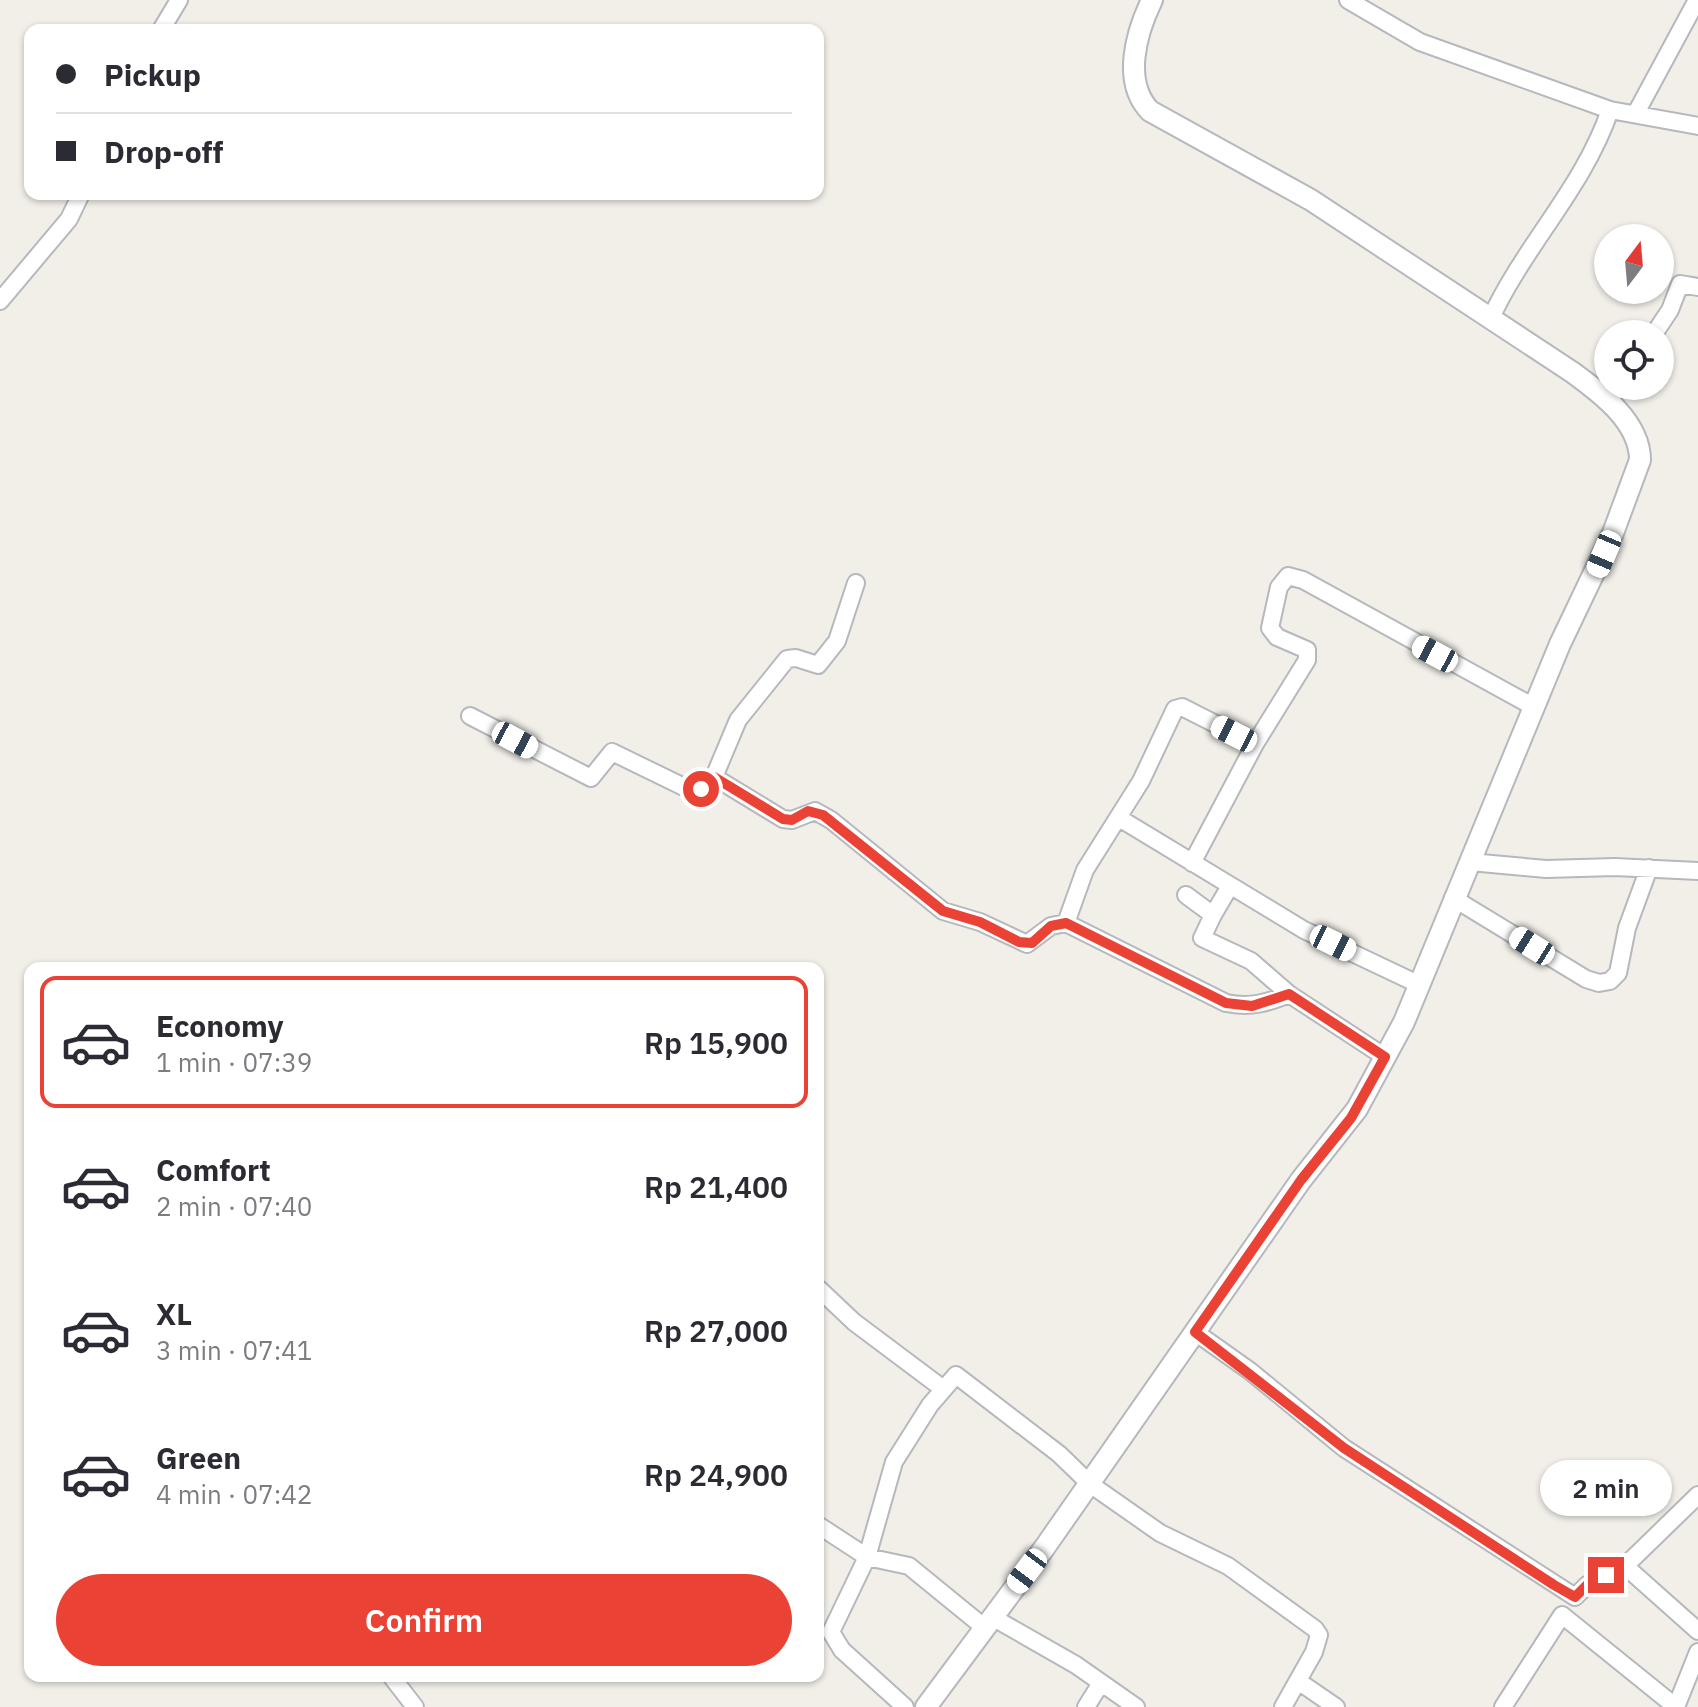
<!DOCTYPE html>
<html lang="en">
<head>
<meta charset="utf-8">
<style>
	:root { --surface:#fff; --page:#f2f2f3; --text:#2b2b33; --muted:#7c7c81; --line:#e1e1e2; --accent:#ea4335 }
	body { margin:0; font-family:"IBM Plex Sans",sans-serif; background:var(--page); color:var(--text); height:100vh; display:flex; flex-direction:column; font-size:30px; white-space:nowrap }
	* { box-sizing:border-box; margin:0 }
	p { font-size:26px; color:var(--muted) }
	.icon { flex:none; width:44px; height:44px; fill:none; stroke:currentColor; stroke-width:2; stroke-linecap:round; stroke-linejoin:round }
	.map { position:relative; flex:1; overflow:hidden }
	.details { position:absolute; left:24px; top:962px; width:800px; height:720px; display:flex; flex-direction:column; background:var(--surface); border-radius:16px; box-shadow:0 2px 6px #0004 }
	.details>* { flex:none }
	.hud { position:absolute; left:24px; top:24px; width:800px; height:176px; border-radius:16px; box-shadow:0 2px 6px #0004; display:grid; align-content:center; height:176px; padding:0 32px; background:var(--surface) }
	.needle { width:52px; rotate:16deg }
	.buttons { position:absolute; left:1594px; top:224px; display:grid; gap:16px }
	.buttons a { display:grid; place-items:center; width:80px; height:80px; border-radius:50%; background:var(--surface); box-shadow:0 2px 6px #0004; font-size:40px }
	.end { position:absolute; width:36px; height:36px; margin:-18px; border:10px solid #ea4335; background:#fff; box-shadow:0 0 0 4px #fff }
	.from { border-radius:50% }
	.bubble { position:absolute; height:56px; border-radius:28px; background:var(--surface); box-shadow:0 2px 6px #0004; font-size:26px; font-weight:600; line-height:56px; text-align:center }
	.car { position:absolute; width:24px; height:48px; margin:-24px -12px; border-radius:10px; box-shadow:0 0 6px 2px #0007; background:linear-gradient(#fff 24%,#345 0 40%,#fff 0 76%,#345 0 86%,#fff 0) }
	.hud b { display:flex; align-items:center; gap:28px; height:76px; font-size:30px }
	.hud b+b { border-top:2px solid var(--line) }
	.hud i { width:20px; height:20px; background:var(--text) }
	ul { padding:14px 0 0; list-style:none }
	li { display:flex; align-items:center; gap:24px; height:132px; margin:0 16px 12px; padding:0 16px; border:4px solid transparent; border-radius:16px }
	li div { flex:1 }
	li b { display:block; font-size:30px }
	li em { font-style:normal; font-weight:600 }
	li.selected { border-color:var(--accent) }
	li>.icon { width:72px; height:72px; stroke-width:1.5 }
	.cta { display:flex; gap:16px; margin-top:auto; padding:16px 32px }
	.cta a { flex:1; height:92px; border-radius:48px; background:var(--accent); color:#fff; font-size:32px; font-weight:600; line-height:92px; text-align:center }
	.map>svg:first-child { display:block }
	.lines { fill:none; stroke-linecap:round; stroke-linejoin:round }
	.minor-casing { stroke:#b5b8bc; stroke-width:20 }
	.tertiary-casing { stroke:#b5b8bc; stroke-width:24 }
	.minor { stroke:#fff; stroke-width:16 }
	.tertiary { stroke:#fff; stroke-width:20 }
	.route { stroke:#ea4335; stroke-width:10 }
</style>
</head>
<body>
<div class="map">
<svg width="1698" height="1707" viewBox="0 0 1698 1707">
	<rect width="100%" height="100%" fill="#f1efe8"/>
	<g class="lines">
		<defs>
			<path id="minor" d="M1348,0L1420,42L1610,110
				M161,30L179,0
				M1636,113L1697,0
				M0,301L69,219L81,194
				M1490,320C1523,247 1584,187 1610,110L1698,126
				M1654,334L1670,310L1680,284L1698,287
				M1608,402L1619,386
				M470,716L591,778L612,752L686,788L701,789L714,777L783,819L792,820L815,811L831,820L943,911L980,922L1027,944L1051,926L1066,923L1226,1003C1250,1008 1267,1003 1289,994L1385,1057
				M714,777L738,720L787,659L796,658L818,665L837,641L856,583
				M1119,818L1304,930L1420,985
				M1470,862L1546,869L1615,867L1698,871
				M1192,863L1255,744L1307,660V650L1277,637L1270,628L1279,587L1288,576L1303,580L1534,707
				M1186,895L1213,915L1202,938L1251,961L1289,994
				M1453,898L1586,979L1599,983L1610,981L1618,973L1627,928L1649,868
				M1213,915L1230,886
				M1066,923L1085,870L1141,781L1175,709L1182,707L1255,744
				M818,1288L854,1322L942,1388
				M1195,1332L1250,1371L1344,1448L1575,1597L1587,1585L1625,1566L1698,1495
				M818,1525L867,1557L909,1566L985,1628
				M1625,1566L1698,1631
				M992,1617L1076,1665L1136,1707
				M391,1676L415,1707
				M1298,1681L1336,1707
				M905,1707L842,1650L831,1632L867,1557L894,1462L930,1405L956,1375L1059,1454L1090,1484L1160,1533L1228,1566L1315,1629L1319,1635L1314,1652L1283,1707
				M1086,1707L1101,1683
				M1503,1707L1562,1615L1676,1707
				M1676,1707L1698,1652"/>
			<path id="tertiary" d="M926,1707L1045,1547L1301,1180L1357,1109L1404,1022L1560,644L1613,533L1640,460C1640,422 1601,393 1572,372L1311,200L1150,111C1122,82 1136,33 1152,0"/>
		</defs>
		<use href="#minor" class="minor-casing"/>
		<use href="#tertiary" class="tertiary-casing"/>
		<use href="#minor" class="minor"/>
		<use href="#tertiary" class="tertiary"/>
	</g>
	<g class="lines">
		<path class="route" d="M701,789L714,777L783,819L792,820L808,811L823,815L943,911L980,922L1019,942L1032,943L1051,926L1066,923L1226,1003L1252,1006L1289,994L1385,1057L1351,1118L1301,1180L1195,1332L1344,1448L1554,1585L1575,1597L1587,1585L1606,1575"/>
	</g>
</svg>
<div class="buttons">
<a><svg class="needle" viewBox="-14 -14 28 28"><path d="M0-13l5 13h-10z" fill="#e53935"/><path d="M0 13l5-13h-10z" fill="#7c7c81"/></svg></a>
<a><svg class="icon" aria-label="locate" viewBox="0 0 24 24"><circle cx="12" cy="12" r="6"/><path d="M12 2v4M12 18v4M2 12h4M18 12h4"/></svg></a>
</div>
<i class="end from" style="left:701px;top:789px"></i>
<i class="end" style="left:1606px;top:1575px"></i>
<div class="bubble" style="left:1540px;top:1460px;width:132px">2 min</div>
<i class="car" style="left:1604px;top:554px;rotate:203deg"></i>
<i class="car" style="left:1435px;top:654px;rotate:298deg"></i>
<i class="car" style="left:1234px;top:734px;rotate:297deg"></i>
<i class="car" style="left:515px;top:740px;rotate:118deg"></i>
<i class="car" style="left:1333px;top:943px;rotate:116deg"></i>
<i class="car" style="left:1532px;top:946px;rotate:302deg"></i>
<i class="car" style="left:1027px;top:1571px;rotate:217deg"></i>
<div class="hud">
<b><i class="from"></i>Pickup</b>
<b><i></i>Drop-off</b>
</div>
<section class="details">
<ul>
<li class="selected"><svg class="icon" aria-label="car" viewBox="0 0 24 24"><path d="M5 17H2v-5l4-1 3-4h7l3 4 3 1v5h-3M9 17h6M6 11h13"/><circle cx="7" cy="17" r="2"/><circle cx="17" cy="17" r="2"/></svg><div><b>Economy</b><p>1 min · 07:39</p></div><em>Rp 15,900</em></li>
<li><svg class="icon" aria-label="car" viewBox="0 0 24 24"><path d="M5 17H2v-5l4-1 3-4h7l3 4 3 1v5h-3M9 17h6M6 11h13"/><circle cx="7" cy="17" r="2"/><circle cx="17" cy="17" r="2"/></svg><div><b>Comfort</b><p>2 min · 07:40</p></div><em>Rp 21,400</em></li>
<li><svg class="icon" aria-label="car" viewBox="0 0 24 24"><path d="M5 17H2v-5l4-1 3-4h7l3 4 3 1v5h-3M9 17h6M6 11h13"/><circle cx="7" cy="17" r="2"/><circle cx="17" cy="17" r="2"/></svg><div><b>XL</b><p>3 min · 07:41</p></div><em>Rp 27,000</em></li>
<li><svg class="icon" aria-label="car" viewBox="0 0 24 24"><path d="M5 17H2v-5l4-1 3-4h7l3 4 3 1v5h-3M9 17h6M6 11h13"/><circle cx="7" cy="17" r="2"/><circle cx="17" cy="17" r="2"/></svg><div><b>Green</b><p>4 min · 07:42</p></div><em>Rp 24,900</em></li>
</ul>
<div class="cta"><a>Confirm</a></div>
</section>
</div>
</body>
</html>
